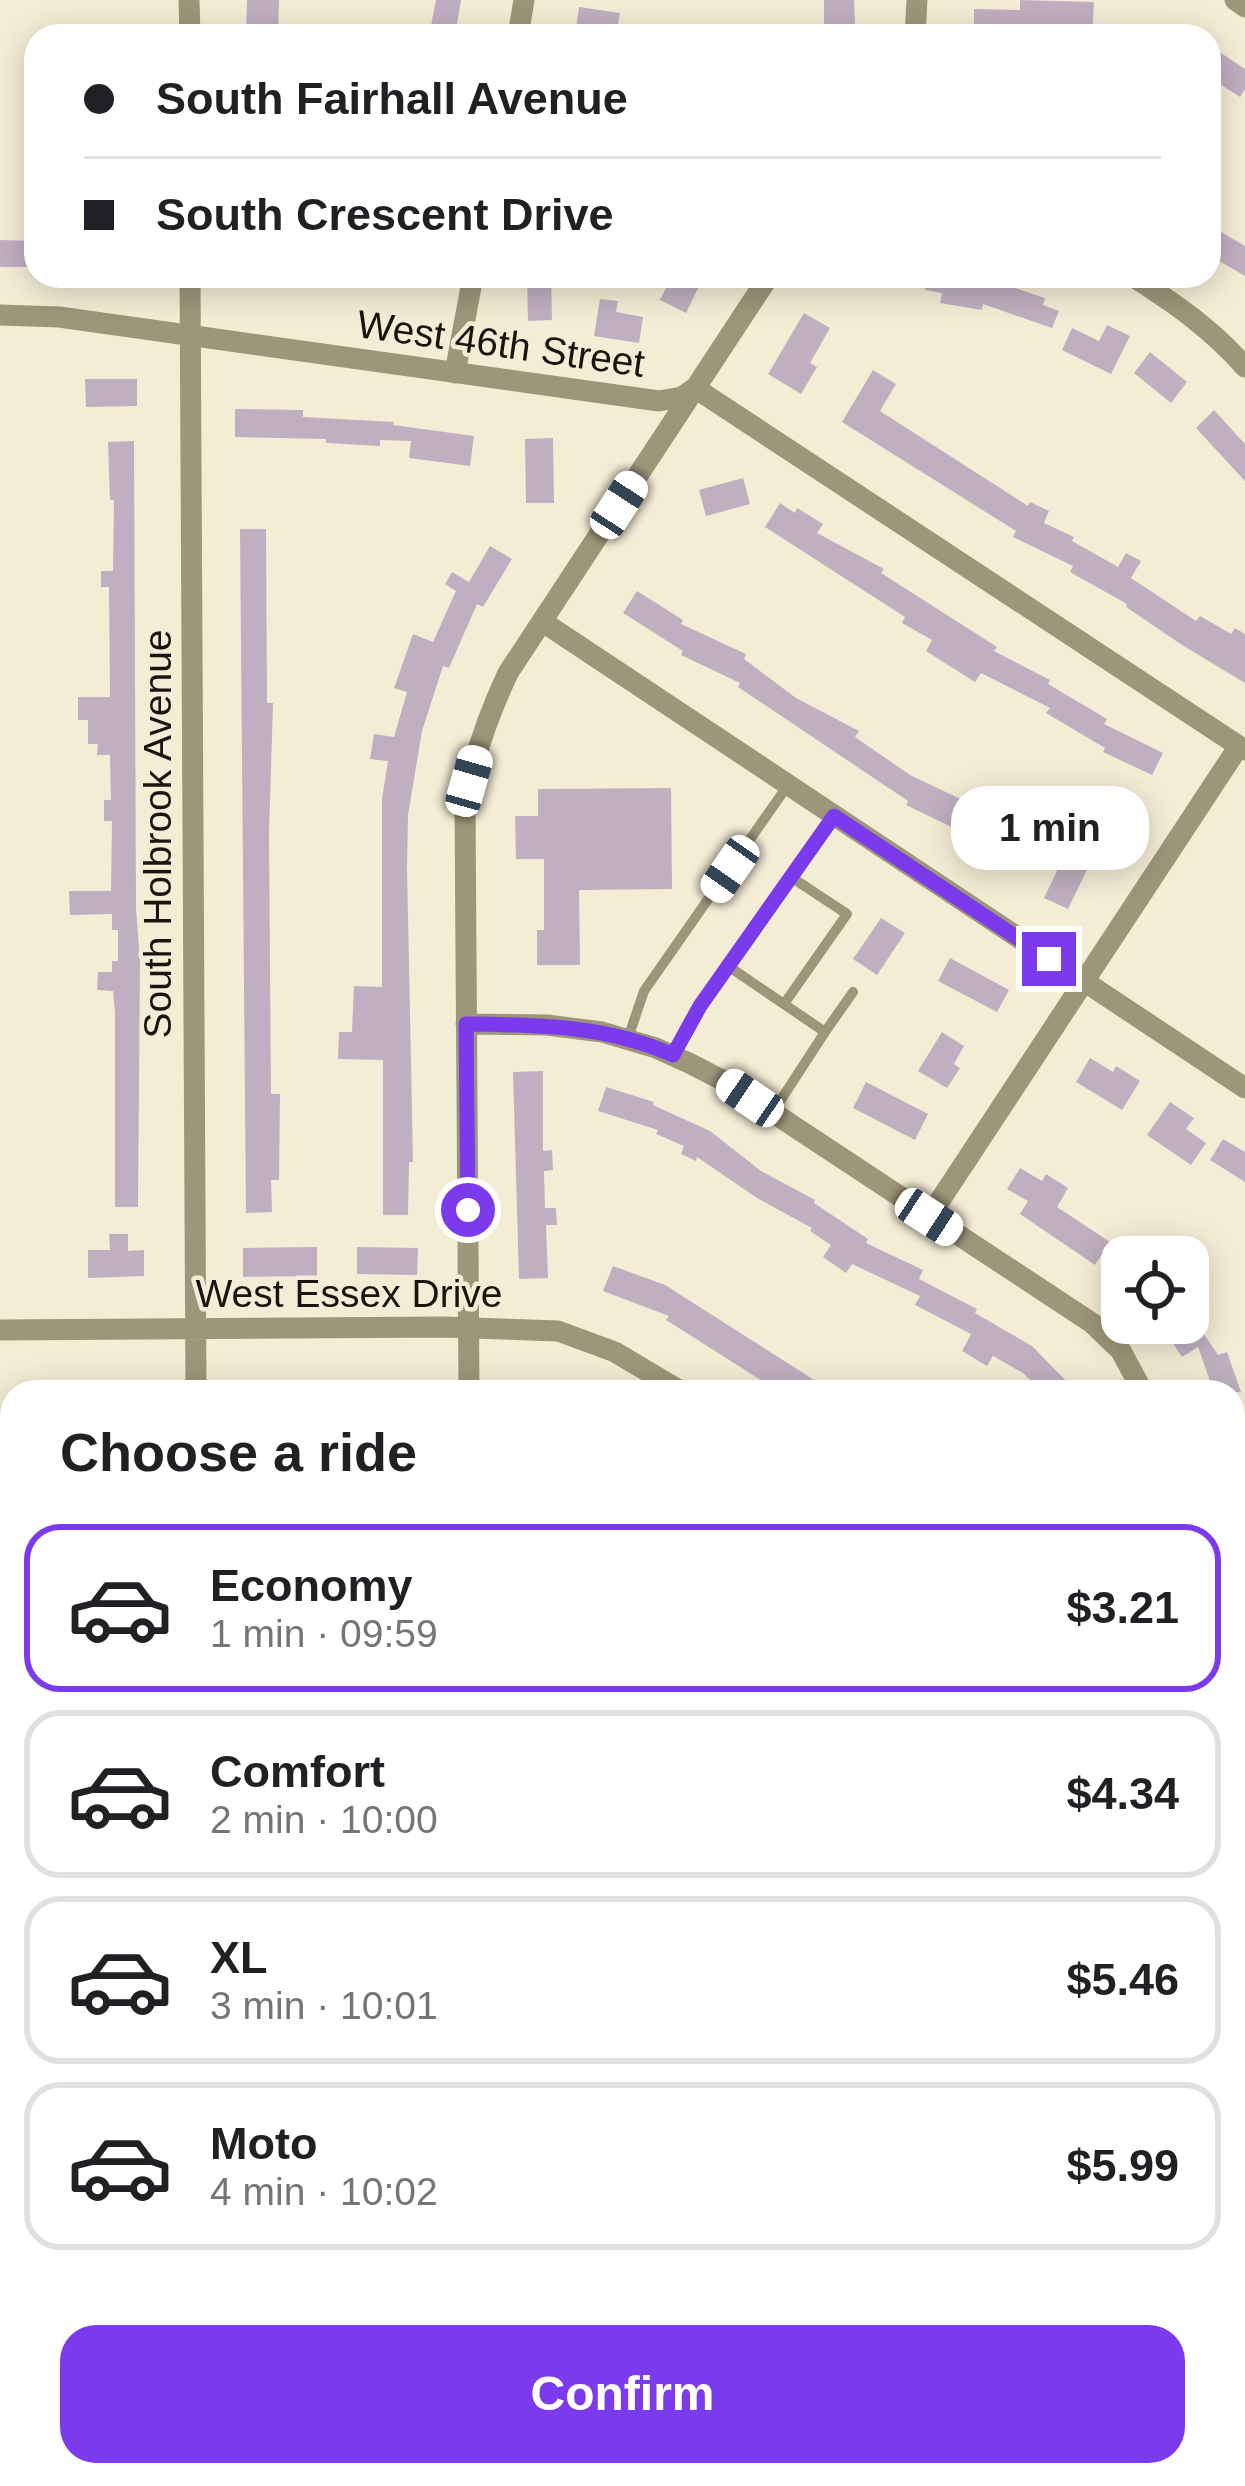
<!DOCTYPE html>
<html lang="en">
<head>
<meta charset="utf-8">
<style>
	:root { --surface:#fff; --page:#f2f2f2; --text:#202124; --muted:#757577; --line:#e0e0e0; --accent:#7c3aed }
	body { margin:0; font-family:Arial,sans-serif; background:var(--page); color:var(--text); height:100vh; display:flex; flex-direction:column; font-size:45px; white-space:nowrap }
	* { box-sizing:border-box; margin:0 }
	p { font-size:39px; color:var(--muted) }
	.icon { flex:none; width:66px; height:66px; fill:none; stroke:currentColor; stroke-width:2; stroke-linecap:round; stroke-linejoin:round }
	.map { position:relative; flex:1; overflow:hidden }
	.panel { position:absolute; left:0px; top:1380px; width:1245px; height:1107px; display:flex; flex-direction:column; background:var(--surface); border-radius:36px 36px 0 0; box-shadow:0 6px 30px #0003 }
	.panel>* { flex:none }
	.banner { position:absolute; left:24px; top:24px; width:1197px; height:264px; border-radius:36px; box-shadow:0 6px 30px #0003; display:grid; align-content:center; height:264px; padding:0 60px; background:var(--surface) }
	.controls { position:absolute; left:1101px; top:1236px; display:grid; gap:24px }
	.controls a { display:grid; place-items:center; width:108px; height:108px; border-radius:24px; background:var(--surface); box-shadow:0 6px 30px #0003; font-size:60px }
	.end { position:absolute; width:54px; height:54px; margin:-27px; border:15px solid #7c3aed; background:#fff; box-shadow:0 0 0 6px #fff }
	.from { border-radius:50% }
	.bubble { position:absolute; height:84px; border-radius:36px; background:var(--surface); box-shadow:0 6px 30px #0003; font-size:39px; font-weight:700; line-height:84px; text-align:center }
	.car { position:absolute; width:36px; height:72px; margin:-36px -18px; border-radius:15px; box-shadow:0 0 9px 3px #0007; background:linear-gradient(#fff 24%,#345 0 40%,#fff 0 76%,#345 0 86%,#fff 0) }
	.banner b { display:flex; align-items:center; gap:42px; height:114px; font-size:45px }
	.banner b+b { border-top:3px solid var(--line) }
	.banner i { width:30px; height:30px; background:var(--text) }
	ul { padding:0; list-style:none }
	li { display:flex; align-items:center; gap:36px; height:168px; margin:0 24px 18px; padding:0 36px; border:6px solid var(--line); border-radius:36px }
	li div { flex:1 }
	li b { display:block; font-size:45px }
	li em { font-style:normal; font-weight:700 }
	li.on { border-color:var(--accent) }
	li>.icon { width:108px; height:108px; stroke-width:1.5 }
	h2 { padding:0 60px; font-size:54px; line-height:144px }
	.action { display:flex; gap:24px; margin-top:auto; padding:24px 60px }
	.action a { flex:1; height:138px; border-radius:36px; background:var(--accent); color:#fff; font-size:48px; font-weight:700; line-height:138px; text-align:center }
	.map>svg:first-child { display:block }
	.green { fill:#e3d7ac }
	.building { fill:#c0afc1 }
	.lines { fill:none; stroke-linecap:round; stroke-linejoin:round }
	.service { stroke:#9e9679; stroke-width:10 }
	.minor { stroke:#9e9679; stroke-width:21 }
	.route { stroke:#7c3aed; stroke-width:15 }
	.labels { text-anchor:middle; stroke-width:9; stroke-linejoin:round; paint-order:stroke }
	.street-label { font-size:39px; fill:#18150e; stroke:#f4edd6 }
</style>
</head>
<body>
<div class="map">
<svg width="1245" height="2486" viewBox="0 0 1245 2486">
	<rect width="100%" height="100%" fill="#f4edd6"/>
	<path class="green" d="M0,1889L12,1898V2061L0,2041Z"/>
	<path class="building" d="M247,0H279L278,36H246Z
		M436,0H461L455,36H429Z
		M824,0H854L855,24H824Z
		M1020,0L1094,2L1092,36H1065V27L1001,26L1000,36H974V9L1020,10Z
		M579,7L620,13L616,36H575Z
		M1209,45L1245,69V89L1240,97L1209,77Z
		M1209,225L1245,246V276L1209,255Z
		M0,240L34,241L33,267H0Z
		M527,276H551L552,320L528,321Z
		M672,276H704L686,313L660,300Z
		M928,276L994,281L1045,298L1043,305L1059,311L1052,328L983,304L982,310L940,303L942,293L925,290Z
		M600,299L618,301L616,312L643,317L639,343L594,336Z
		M804,313L830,328L810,363L817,367L801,394L768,374Z
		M1107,325L1130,336L1111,374L1062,350L1072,328L1099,341Z
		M1150,352L1187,382L1171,403L1134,373Z
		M873,370L896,384L880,411L1028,506L1030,502L1049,511L1044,523L1074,537L1072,541L1118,567L1126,553L1141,561L1131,578L1196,621L1200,616L1231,634L1235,628L1245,634V683L1182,645L1126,607L1127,604L1070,572L1073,566L1013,537L1016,531L842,422Z
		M85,379H137V406L86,407Z
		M235,409L303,410V417L394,422L393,425L474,436L470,466L409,458L411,441L380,440V446L326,443V439L235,437Z
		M1214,410L1245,444V481L1196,428Z
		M553,438L554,503H526L525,439Z
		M134,441L136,908L140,961L138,1207H115V1013L113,991L97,990L98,972H112V961H118V930H112V914L70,915L69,891H111L112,821H104V800H111L110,755H97L98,744H88V720H78V697H110L109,587H101V571H113L114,500H110L108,442Z
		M743,478L750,504L706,516L699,490Z
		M780,503L795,513L797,508L823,524L817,533L884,569L881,573L997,647L994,651L1050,680L1048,684L1107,719L1104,724L1163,753L1152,775L1103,752L1105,748L1046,713L1050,708L981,673L975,682L926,651L932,640L902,623L905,617L765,527Z
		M240,529H266L267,703H273L269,834L271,1094H280L279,1180H271L272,1212L246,1213Z
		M490,546L512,559L483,607L477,604L449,668L443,666L422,731L408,815L407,866L413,1162H409L408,1215H383V1060L338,1059L339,1032H352L354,986L382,987V799L388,761L370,759L374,734L394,737L407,692L394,688L413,634L433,642L456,591L445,584L452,572L469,582Z
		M637,591L683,620L681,624L746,654L744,659L796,698L859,731L855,737L910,775L971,804L968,810L993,824L1000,813L1014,821L1006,834L1023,844L1009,867L963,839L966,834L906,805L908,801L738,687L740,683L681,655L683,651L623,613Z
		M671,788L672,889L579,890L580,965H537V930H544V859H516L515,816H538V789Z
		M1072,840L1096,851L1068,909L1044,898Z
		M881,918L905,933L877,975L853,959Z
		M950,958L1009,990L997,1012L938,981Z
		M942,1032L964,1046L954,1064L960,1068L947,1088L918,1071Z
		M1090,1058L1113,1072L1116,1066L1140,1081L1122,1110L1076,1082Z
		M543,1071V1151L552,1150L553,1170L544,1171L545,1208H556L557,1225H546L548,1278L519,1279L513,1072Z
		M866,1082L928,1114L915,1140L853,1108Z
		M606,1087L654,1102L653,1105L710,1131L761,1171L815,1200L814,1203L868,1239L866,1243L923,1270L919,1279L977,1309L975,1313L1032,1346L1077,1392H1042L1023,1373L993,1356L987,1366L962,1351L971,1334L915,1305L920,1296L852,1264L846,1273L823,1257L831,1245L810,1231L812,1228L757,1198L697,1157L696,1161L681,1154L684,1146L656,1134L658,1130L598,1111Z
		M1170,1102L1194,1118L1186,1129L1206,1143L1191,1165L1147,1135Z
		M1223,1139L1245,1152V1182L1210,1160Z
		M1020,1168L1042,1181L1046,1174L1068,1188L1057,1207L1110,1242L1095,1265L1020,1214L1028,1201L1007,1189Z
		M109,1234H128V1251L144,1250V1276L88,1278V1250H110Z
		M317,1247V1276L243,1277V1248Z
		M357,1247L418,1248L417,1275L357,1274Z
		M613,1266L665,1285L833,1392H780L666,1320L669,1316L603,1291Z
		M1194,1319L1218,1355L1227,1352L1241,1392H1214L1198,1347L1182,1357L1160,1323H1190Z"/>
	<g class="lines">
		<path class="service" d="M728,966L825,1032L773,1112
			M784,1004L847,914L791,877
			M825,1032L853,992
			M628,1038L644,991L788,785
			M672,1055L700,1006L834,816"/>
		<path class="minor" d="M189,0L190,36
			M1235,0L1245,7
			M518,36L524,0
			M915,36L917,0
			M190,276L196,1392
			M1132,276C1174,303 1212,329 1245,367
			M0,315L59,317L659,401L682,397L695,388L1245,750
			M455,373L473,276
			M543,622L1245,1088
			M466,1024L547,1025L602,1032L656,1048L691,1064L728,1083L1092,1323L1121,1351L1143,1392
			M929,1217L1239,746
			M0,1330L444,1327L558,1331L615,1352L682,1392
			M469,1392L465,806C472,759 488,716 508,673L769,276
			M0,1710L12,1719
			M1233,1784H1245
			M1233,2063H1245
			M1233,2350H1245
			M282,2475L287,2486
			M1174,2475V2486"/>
	</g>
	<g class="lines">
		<path class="route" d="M468,1210L466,1024C538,1025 606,1025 673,1055L700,1006L834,816L1049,959"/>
	</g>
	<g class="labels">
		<g class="street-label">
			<text transform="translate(501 343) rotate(8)" y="14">West 46th Street</text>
			<text transform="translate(157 834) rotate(-90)" y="14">South Holbrook Avenue</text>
			<text x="349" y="1307">West Essex Drive</text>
		</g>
	</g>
</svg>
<div class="controls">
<a><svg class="icon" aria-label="locate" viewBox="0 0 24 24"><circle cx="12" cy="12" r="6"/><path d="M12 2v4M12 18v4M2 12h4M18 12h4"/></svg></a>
</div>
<i class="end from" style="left:468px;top:1210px"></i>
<i class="end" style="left:1049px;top:959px"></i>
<div class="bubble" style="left:951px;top:786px;width:198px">1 min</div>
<i class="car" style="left:619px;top:505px;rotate:33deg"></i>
<i class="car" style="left:469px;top:781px;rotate:16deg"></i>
<i class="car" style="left:730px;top:869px;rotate:215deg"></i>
<i class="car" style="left:750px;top:1098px;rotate:304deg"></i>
<i class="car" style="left:929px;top:1217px;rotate:123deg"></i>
<div class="banner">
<b><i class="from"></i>South Fairhall Avenue</b>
<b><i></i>South Crescent Drive</b>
</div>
<section class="panel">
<h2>Choose a ride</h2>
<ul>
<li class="on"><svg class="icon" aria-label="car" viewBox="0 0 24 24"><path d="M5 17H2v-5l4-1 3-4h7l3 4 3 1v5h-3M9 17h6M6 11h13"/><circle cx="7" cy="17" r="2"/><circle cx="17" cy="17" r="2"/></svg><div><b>Economy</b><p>1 min · 09:59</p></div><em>$3.21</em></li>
<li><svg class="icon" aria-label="car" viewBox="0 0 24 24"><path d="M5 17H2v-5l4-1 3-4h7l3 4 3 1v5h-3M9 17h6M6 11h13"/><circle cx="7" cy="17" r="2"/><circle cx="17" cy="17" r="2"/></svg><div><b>Comfort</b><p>2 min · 10:00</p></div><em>$4.34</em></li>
<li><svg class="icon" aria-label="car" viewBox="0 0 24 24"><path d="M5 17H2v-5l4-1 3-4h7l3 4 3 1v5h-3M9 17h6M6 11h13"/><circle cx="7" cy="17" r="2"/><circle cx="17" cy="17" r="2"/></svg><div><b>XL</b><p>3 min · 10:01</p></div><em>$5.46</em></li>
<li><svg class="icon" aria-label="car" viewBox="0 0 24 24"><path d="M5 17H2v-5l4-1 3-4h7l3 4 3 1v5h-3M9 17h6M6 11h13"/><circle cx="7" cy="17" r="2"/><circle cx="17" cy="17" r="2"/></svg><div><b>Moto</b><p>4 min · 10:02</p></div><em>$5.99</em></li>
</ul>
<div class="action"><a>Confirm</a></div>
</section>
</div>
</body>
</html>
